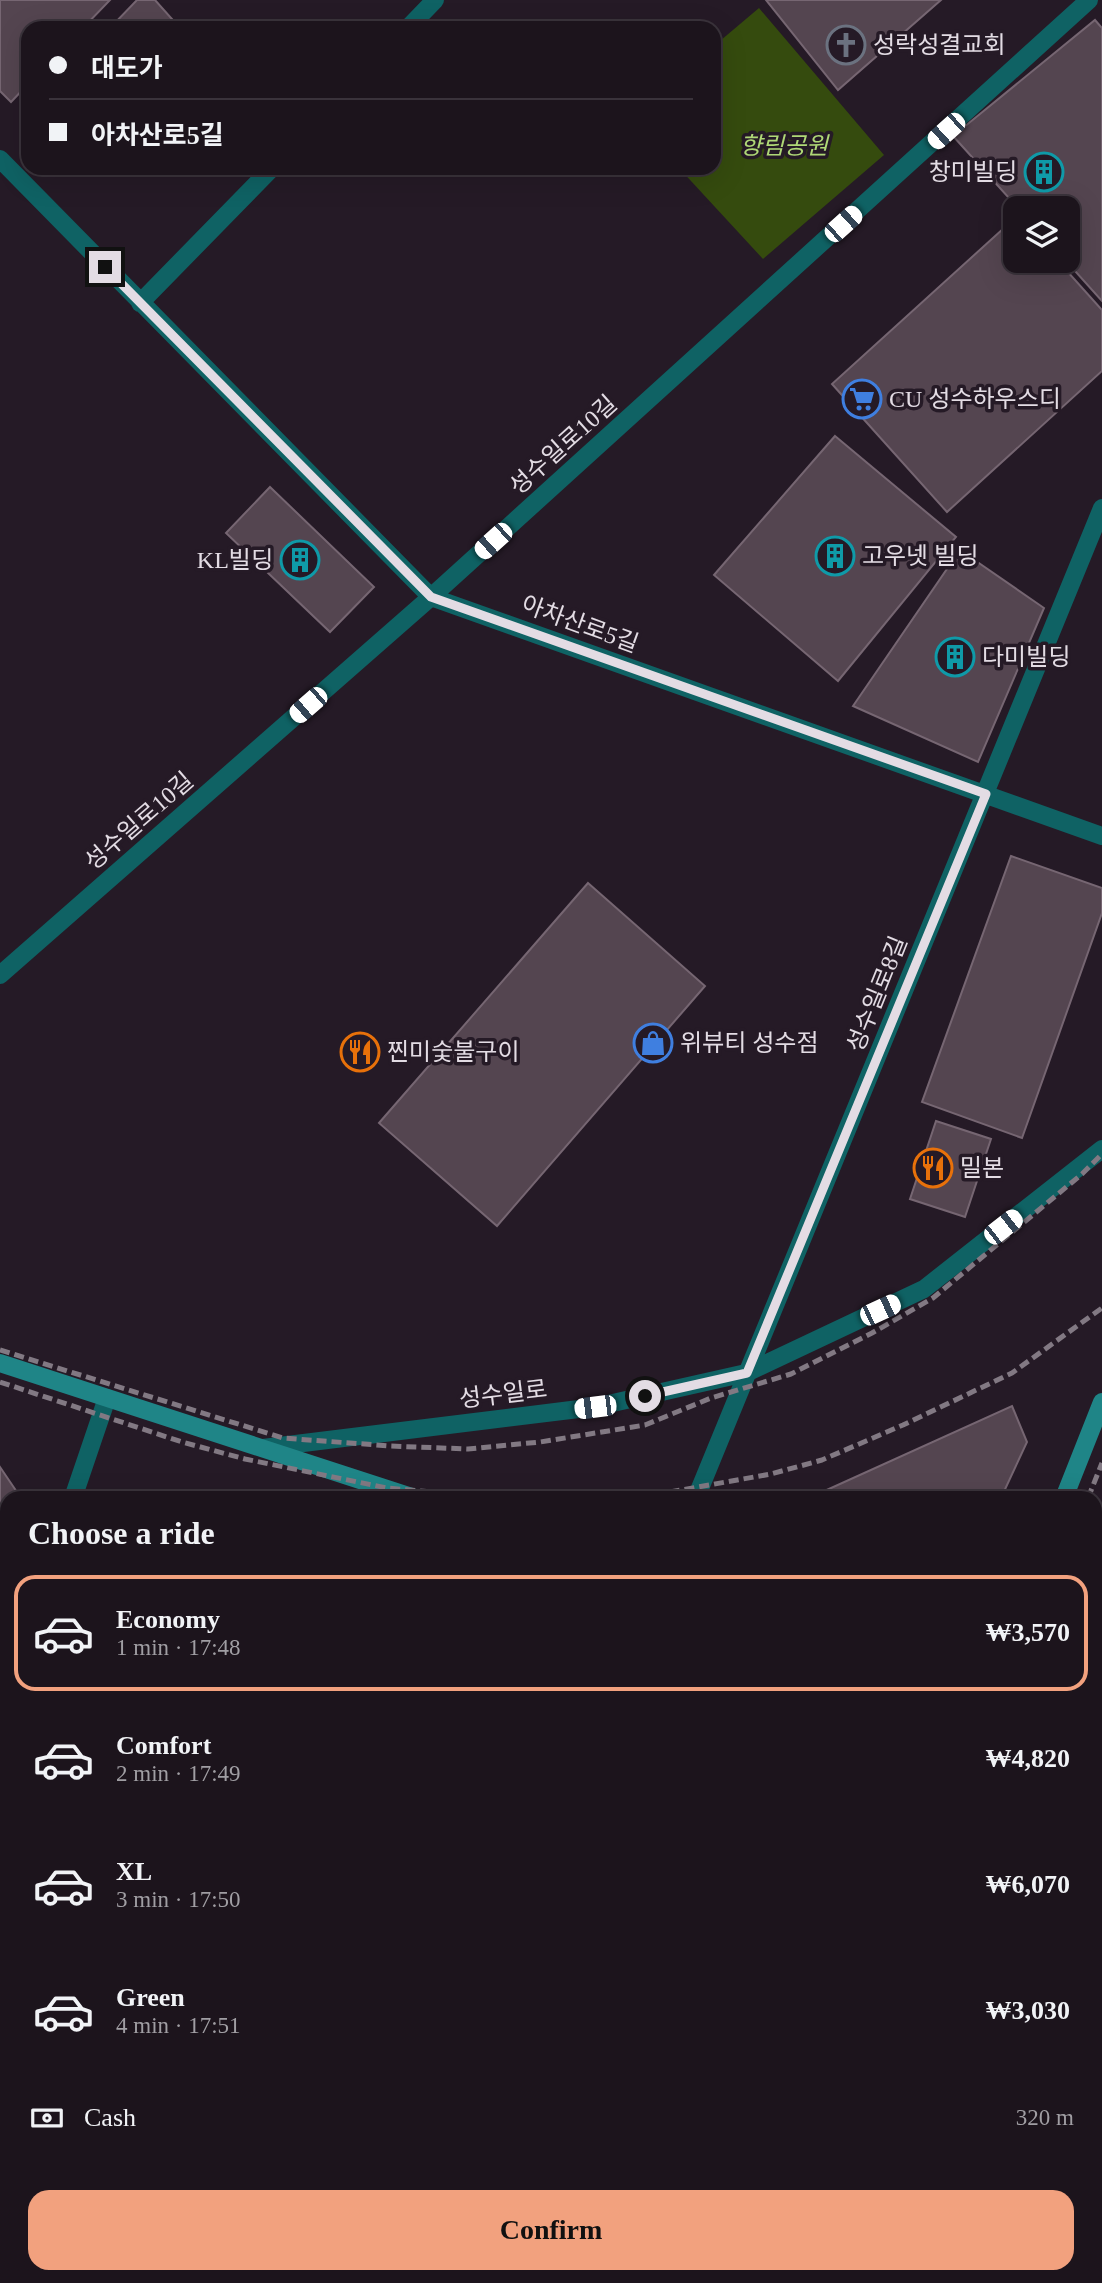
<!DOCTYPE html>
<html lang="en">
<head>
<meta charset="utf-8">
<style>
	:root { --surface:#1c141c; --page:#251d25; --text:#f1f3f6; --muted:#a09ea3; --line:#3a333b; --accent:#f2a17e }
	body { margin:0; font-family:"Times New Roman","Noto Sans KR",serif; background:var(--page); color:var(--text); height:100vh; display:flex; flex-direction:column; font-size:26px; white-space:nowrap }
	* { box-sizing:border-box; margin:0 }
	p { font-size:23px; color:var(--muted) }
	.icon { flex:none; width:38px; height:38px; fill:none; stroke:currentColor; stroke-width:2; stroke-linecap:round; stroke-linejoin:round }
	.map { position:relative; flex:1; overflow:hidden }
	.side { position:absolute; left:0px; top:1491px; width:1102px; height:793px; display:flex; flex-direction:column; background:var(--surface); border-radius:21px 21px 0 0; box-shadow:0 7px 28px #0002,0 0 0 2px var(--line) }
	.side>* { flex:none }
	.top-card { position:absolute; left:21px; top:21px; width:700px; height:154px; border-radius:21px; box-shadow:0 7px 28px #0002,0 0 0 2px var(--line); display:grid; align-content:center; height:154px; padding:0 28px; background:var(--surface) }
	.tools { position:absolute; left:1003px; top:196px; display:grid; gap:14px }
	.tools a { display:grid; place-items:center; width:77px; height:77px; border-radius:14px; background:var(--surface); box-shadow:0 7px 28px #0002,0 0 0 2px var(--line); font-size:35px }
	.end { position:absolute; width:32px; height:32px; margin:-16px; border:9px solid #e3dce4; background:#111; box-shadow:0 0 0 4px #111 }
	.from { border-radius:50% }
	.car { position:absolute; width:21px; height:42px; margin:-21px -10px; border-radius:9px; box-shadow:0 0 5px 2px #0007; background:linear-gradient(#fff 24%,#345 0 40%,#fff 0 76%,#345 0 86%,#fff 0) }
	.top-card b { display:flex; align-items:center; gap:24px; height:66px; font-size:26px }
	.top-card b+b { border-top:2px solid var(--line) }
	.top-card i { width:18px; height:18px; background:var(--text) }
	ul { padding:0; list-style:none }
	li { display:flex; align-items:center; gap:21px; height:116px; margin:0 14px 10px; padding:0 14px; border:4px solid transparent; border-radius:21px }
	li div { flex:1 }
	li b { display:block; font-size:26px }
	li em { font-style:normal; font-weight:700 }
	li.on { border-color:var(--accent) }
	li>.icon { width:63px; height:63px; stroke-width:1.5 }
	h2 { padding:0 28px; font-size:32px; line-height:84px }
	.pay { display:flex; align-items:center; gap:18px; height:77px; padding:0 28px; font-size:26px }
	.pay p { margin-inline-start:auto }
	.button { display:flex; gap:14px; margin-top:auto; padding:14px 28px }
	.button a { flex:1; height:80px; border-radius:21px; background:var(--accent); color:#111; font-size:28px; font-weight:700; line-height:80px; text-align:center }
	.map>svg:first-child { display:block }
	.green { fill:#354b0e }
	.building { fill:#544550; stroke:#766672; stroke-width:2 }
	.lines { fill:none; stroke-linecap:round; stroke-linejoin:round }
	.street { stroke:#0f6264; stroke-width:18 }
	.secondary { stroke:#1f8587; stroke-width:18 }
	.rail { stroke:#827983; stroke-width:5; stroke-dasharray:10 5; stroke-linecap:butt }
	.route { stroke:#e3dce4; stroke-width:9 }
	.labels { text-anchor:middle; stroke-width:7; stroke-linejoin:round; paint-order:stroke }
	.poi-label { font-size:24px; fill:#e3dce4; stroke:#251a26; text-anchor:start }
	.park-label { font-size:24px; font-style:italic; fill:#afd877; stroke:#251a26 }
	.street-label { font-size:24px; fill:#e3dce4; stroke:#251a26 }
</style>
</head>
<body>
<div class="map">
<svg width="1102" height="2283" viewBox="0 0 1102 2283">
	<rect width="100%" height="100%" fill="#251a26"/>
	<path class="green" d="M759,8L884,155L763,259L679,168H714V46Z"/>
	<path class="building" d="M0,0H110L83,28H28V84L11,102L0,91Z
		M137,0H155L180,28H110Z
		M766,0H941L838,90Z
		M1095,20L1102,28V301L1066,261H1068V208H1018L953,136Z
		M1015,218V261H1058L1102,310V371L947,512L832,384Z
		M835,436L956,537L838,681L714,575Z
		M270,487L374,587L330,632L226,533Z
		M960,550L1044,608L978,762L853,706Z
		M1011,856L1102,888V913L1022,1138L922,1102Z
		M588,883L705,986L497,1226L379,1123Z
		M936,1121L991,1139L965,1217L910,1199Z
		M1012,1406L1027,1442L1001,1498H809Z
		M0,1467L21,1498H7V1534L0,1539Z
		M1096,1883L1102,1886V1941L1096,1938Z
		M1096,1964L1102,1966V2025L1096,2023Z
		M1096,2032L1102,2035V2100L1096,2098Z
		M1096,2131L1102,2134V2182L1096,2197Z
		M1102,2211V2271L1096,2268V2227Z
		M171,2277H238L235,2283H168Z
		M903,2277H956L953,2283H901Z
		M1035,2277H1044L1064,2283H1032Z"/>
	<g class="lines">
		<path class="street" d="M408,28L435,0
			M0,159L431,597L1102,836
			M140,303L272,168
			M0,975L431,597L1089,0
			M263,1448L595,1407L746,1373L924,1289L1102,1149
			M73,1498L107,1398
			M696,1498L1102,508
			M0,1714L7,1694
			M0,1936L7,1938
			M1096,1954L1102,1957
			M1096,2118L1102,2121
			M1093,2277L1102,2280
			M369,2283L372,2277"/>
		<path class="secondary" d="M0,1363L415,1498
			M1064,1498L1102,1402
			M1096,1623L1102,1607
			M1096,1731L1102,1733
			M747,2283L750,2277
			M830,2283L832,2277"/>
		<path class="rail" d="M0,1350L283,1438L390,1446L468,1449L540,1442L645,1425L711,1398L791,1374L872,1333L933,1298L1082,1174L1102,1154
			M0,1382L182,1442L245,1459L387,1488L490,1497L547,1498
			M595,1498L664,1493L771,1474L822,1460L903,1425L1012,1373L1102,1308
			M1088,1498L1102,1463
			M1096,1539L1102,1523
			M779,2283L781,2277
			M801,2283L804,2277"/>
	</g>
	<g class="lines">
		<path class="route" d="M105,267L431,597L986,794L747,1373L645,1396"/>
	</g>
	<defs>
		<symbol id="church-ring" viewBox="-11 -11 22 22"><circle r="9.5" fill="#251a26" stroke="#6b7280" stroke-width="1.5"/><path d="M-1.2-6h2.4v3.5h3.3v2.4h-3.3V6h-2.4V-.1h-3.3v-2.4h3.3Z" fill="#6b7280"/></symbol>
		<symbol id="building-ring" viewBox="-11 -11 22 22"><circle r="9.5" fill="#251a26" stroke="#0f9aa8" stroke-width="1.5"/><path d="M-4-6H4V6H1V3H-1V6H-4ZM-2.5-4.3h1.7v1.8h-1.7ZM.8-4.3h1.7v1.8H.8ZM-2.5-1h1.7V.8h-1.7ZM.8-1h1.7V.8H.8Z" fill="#0f9aa8"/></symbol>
		<symbol id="supermarket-ring" viewBox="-11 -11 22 22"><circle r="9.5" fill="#251a26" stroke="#3f7fe0" stroke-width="1.5"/><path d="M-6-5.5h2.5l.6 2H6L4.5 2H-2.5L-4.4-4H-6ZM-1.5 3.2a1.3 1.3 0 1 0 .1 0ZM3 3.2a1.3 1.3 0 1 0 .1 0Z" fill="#3f7fe0"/></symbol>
		<symbol id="shop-ring" viewBox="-11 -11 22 22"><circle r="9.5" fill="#251a26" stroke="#3f7fe0" stroke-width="1.5"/><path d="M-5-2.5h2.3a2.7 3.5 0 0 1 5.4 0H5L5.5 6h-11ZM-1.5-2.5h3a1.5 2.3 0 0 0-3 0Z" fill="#3f7fe0"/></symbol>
		<symbol id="restaurant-ring" viewBox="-11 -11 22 22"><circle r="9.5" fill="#251a26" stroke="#e8710a" stroke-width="1.5"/><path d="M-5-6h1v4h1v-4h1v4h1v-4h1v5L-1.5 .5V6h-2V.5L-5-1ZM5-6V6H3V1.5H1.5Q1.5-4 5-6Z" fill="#e8710a"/></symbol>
	</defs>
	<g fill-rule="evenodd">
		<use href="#church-ring" x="824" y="23" width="44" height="44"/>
		<use href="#building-ring" x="1022" y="150" width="44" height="44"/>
		<use href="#supermarket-ring" x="840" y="377" width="44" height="44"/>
		<use href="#building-ring" x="813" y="534" width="44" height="44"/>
		<use href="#building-ring" x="278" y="538" width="44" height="44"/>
		<use href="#building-ring" x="933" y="635" width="44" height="44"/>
		<use href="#shop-ring" x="631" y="1021" width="44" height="44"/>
		<use href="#restaurant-ring" x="338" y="1030" width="44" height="44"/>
		<use href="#restaurant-ring" x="911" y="1146" width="44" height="44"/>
	</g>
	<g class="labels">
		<g class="poi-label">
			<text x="873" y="53">성락성결교회</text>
			<text x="1017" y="180" text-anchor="end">창미빌딩</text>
			<text x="889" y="407">CU 성수하우스디</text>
			<text x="862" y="564">고우넷 빌딩</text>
			<text x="273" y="568" text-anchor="end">KL빌딩</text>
			<text x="982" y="665">다미빌딩</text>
			<text x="680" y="1051">위뷰티 성수점</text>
			<text x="387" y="1060">찐미숯불구이</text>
			<text x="960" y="1176">밀본</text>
		</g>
		<g class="park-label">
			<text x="784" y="154">향림공원</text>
		</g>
		<g class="street-label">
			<text transform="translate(563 445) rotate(-42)" y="8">성수일로10길</text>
			<text transform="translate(580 624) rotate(20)" y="8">아차산로5길</text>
			<text transform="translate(139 821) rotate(-41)" y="8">성수일로10길</text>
			<text transform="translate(877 994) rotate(-68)" y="8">성수일로8길</text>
			<text transform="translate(503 1394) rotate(-7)" y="8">성수일로</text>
		</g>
	</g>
</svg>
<div class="tools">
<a><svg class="icon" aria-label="layers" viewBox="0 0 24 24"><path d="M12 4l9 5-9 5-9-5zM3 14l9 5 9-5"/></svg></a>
</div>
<i class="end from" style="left:645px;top:1396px"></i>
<i class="end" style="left:105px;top:267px"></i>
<i class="car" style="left:946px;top:131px;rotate:228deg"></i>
<i class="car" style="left:843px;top:224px;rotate:48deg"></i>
<i class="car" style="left:493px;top:541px;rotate:228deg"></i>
<i class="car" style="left:308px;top:705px;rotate:229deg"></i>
<i class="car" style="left:1003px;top:1227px;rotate:52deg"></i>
<i class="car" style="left:880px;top:1310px;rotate:65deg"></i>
<i class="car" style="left:595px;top:1407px;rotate:263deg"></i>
<div class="top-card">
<b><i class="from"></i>대도가</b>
<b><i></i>아차산로5길</b>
</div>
<section class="side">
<h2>Choose a ride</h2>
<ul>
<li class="on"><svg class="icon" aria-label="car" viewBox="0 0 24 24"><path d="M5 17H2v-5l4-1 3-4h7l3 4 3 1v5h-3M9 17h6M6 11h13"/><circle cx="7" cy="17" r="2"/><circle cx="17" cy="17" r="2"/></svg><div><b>Economy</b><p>1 min · 17:48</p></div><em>₩3,570</em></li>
<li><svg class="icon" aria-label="car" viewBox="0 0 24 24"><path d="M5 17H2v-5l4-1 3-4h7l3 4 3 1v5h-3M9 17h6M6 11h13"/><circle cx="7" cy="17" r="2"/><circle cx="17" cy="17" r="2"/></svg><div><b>Comfort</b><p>2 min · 17:49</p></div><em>₩4,820</em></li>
<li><svg class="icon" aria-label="car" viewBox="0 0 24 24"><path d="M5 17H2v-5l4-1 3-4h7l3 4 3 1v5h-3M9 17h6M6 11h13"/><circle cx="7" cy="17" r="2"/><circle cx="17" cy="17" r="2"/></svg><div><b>XL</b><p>3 min · 17:50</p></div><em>₩6,070</em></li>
<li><svg class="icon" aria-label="car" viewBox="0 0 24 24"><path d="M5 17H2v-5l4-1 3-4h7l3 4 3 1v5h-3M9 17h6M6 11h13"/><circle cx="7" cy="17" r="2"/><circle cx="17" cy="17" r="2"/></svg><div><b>Green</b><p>4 min · 17:51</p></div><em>₩3,030</em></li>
</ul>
<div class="pay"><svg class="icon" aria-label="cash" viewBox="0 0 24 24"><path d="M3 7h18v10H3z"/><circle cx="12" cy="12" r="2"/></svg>Cash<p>320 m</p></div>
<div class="button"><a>Confirm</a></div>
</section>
</div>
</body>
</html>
